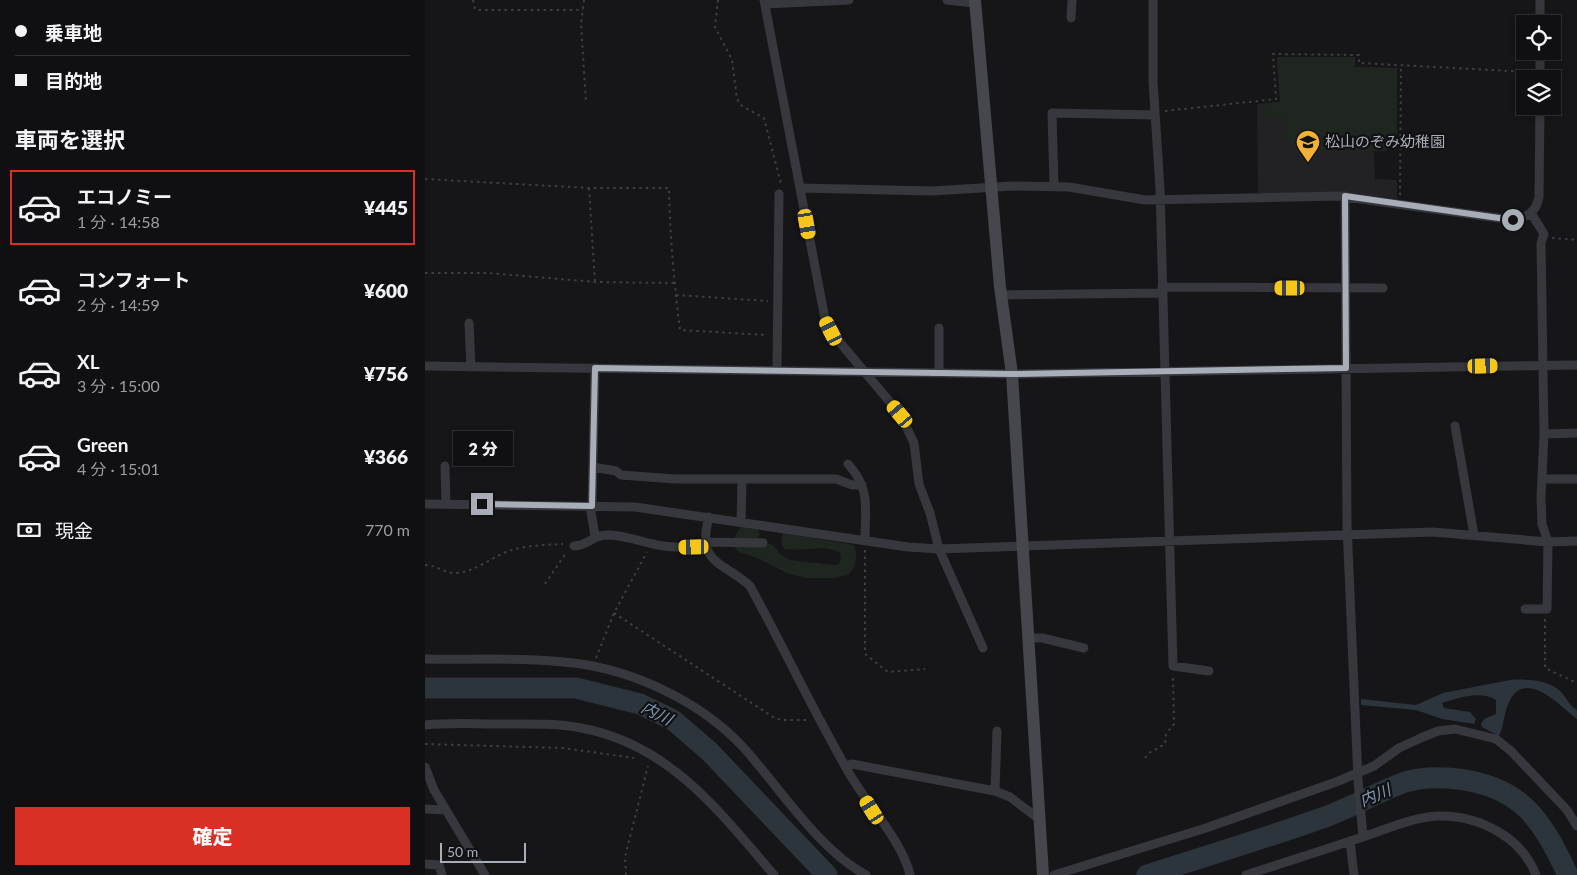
<!DOCTYPE html>
<html lang="ja">
<head>
<meta charset="utf-8">
<style>
	:root { --surface:#101012; --page:#1e1e20; --text:#f1f3f6; --muted:#9c9d9f; --line:#303032; --accent:#d93025 }
	body { margin:0; font-family:Lato,"Noto Sans JP",sans-serif; background:var(--page); color:var(--text); height:100vh; display:flex; flex-direction:column; font-size:19px; white-space:nowrap }
	* { box-sizing:border-box; margin:0 }
	p { font-size:16px; color:var(--muted) }
	.icon { flex:none; width:28px; height:28px; fill:none; stroke:currentColor; stroke-width:2; stroke-linecap:round; stroke-linejoin:round }
	.map { position:relative; flex:1; overflow:hidden }
	.sheet { display:flex; flex-direction:column; background:var(--surface); width:425px }
	.sheet>* { flex:none }
	.hud { display:grid; align-content:center; height:110px; padding:0 15px; background:var(--surface) }
	.controls { position:absolute; left:1091px; top:15px; display:grid; gap:10px }
	.controls a { display:grid; place-items:center; width:45px; height:45px; border-radius:0px; background:var(--surface); box-shadow:0 2px 8px #0003,0 0 0 1px var(--line); font-size:25px }
	.scale { position:absolute; left:15px; bottom:12px; width:86px; box-sizing:border-box; padding-left:5px; border:2px solid #a8adb8; border-top:0; font-size:14px; line-height:18px; white-space:nowrap; color:#a8adb8; -webkit-text-stroke:4px #111113; paint-order:stroke }
	.end { position:absolute; width:22px; height:22px; margin:-11px; border:6px solid #a8adb8; background:#111; box-shadow:0 0 0 2px #111 }
	.from { border-radius:50% }
	.bubble { position:absolute; height:35px; border-radius:0px; background:var(--surface); box-shadow:0 2px 8px #0003,0 0 0 1px var(--line); font-size:16px; font-weight:800; line-height:35px; text-align:center }
	.car { position:absolute; width:15px; height:30px; margin:-15px -8px; border-radius:6px; box-shadow:0 0 4px 1px #0007; background:linear-gradient(#f5c518 24%,#345 0 40%,#f5c518 0 76%,#345 0 86%,#f5c518 0) }
	.hud b { display:flex; align-items:center; gap:18px; height:48px; font-size:19px }
	.hud b+b { border-top:1px solid var(--line) }
	.hud i { width:12px; height:12px; background:var(--text) }
	ul { padding:0; list-style:none }
	li { display:flex; align-items:center; gap:15px; height:75px; margin:0 10px 8px; padding:0 5px; border:2px solid transparent; border-radius:0px }
	li div { flex:1 }
	li b { display:block; font-size:19px }
	li em { font-style:normal; font-weight:800 }
	li.active { border-color:var(--accent) }
	li>.icon { width:45px; height:45px; stroke-width:1.5 }
	h2 { padding:0 15px; font-size:22px; line-height:60px }
	.pay { display:flex; align-items:center; gap:12px; height:55px; padding:0 15px; font-size:19px }
	.pay p { margin-inline-start:auto }
	.cta { display:flex; gap:10px; margin-top:auto; padding:10px 15px }
	.cta a { flex:1; height:58px; border-radius:0px; background:var(--accent); color:#fff; font-size:20px; font-weight:800; line-height:58px; text-align:center }
	main { display:flex; flex:1; min-height:0 }
	.map>svg:first-child { display:block }
	.built { fill:#222225 }
	.green { fill:#1e261f }
	.water { fill:#2c353c }
	.lines { fill:none; stroke-linecap:round; stroke-linejoin:round }
	.river { stroke:#2c353c; stroke-width:21 }
	.path { stroke:#3d3f44; stroke-width:2; stroke-dasharray:2.5 4; stroke-linecap:butt }
	.street { stroke:#37383d; stroke-width:9 }
	.secondary { stroke:#45474d; stroke-width:12 }
	.route { stroke:#a8adb8; stroke-width:6 }
	.labels { text-anchor:middle; stroke-width:4.5; stroke-linejoin:round; paint-order:stroke }
	.poi-label { font-size:15px; fill:#a8adb8; stroke:#111113; text-anchor:start }
	.water-label { font-size:16px; font-style:italic; fill:#7f9bb3; stroke:#111113 }
</style>
</head>
<body>
<main>
<section class="sheet">
<div class="hud">
<b><i class="from"></i>乗車地</b>
<b><i></i>目的地</b>
</div>
<h2>車両を選択</h2>
<ul>
<li class="active"><svg class="icon" aria-label="car" viewBox="0 0 24 24"><path d="M5 17H2v-5l4-1 3-4h7l3 4 3 1v5h-3M9 17h6M6 11h13"/><circle cx="7" cy="17" r="2"/><circle cx="17" cy="17" r="2"/></svg><div><b>エコノミー</b><p>1 分 · 14:58</p></div><em>¥445</em></li>
<li><svg class="icon" aria-label="car" viewBox="0 0 24 24"><path d="M5 17H2v-5l4-1 3-4h7l3 4 3 1v5h-3M9 17h6M6 11h13"/><circle cx="7" cy="17" r="2"/><circle cx="17" cy="17" r="2"/></svg><div><b>コンフォート</b><p>2 分 · 14:59</p></div><em>¥600</em></li>
<li><svg class="icon" aria-label="car" viewBox="0 0 24 24"><path d="M5 17H2v-5l4-1 3-4h7l3 4 3 1v5h-3M9 17h6M6 11h13"/><circle cx="7" cy="17" r="2"/><circle cx="17" cy="17" r="2"/></svg><div><b>XL</b><p>3 分 · 15:00</p></div><em>¥756</em></li>
<li><svg class="icon" aria-label="car" viewBox="0 0 24 24"><path d="M5 17H2v-5l4-1 3-4h7l3 4 3 1v5h-3M9 17h6M6 11h13"/><circle cx="7" cy="17" r="2"/><circle cx="17" cy="17" r="2"/></svg><div><b>Green</b><p>4 分 · 15:01</p></div><em>¥366</em></li>
</ul>
<div class="pay"><svg class="icon" aria-label="cash" viewBox="0 0 24 24"><path d="M3 7h18v10H3z"/><circle cx="12" cy="12" r="2"/></svg>現金<p>770 m</p></div>
<div class="cta"><a>確定</a></div>
</section>
<div class="map">
<svg width="1152" height="875" viewBox="0 0 1152 875">
	<rect width="100%" height="100%" fill="#161618"/>
	<path class="built" d="M852,57H930V67L972,68V141L960,151H949L950,179L972,180V199L921,193H833L832,104L855,102Z"/>
	<path class="green" d="M852,57H930V67L972,68V141L960,151H940V149H886V141H861V117H840V103L855,102Z
		M316,527L333,530L335,534L332,540L348,545L356,555L365,560L410,565L414,564L416,557L414,552C396,544 377,552 359,549L356,542L358,533L429,545C433,556 431,567 423,575L410,578H380L362,573L332,558L312,551C306,543 310,534 316,527Z"/>
	<path class="water" d="M1085,680C1102,679 1125,679 1137,693C1143,699 1143,705 1152,710V719C1134,705 1097,664 1082,707C1079,715 1078,730 1074,736L1057,727L1056,724L1059,719L1071,714V700C1056,690 1032,698 1017,703L1019,708L1045,712L1051,719L1049,724L1017,719L991,710L936,705V699L991,705L1018,693Z"/>
	<g class="lines">
		<path class="river" d="M0,688H151L215,704L248,720L284,751L402,875
			M722,875C781,856 841,838 900,817C927,807 953,792 980,782C996,777 1016,777 1033,779C1097,787 1117,820 1143,875"/>
		<path class="path" d="M48,0L50,9L53,10H158
			M159,0L156,24L161,102
			M293,0L290,27L307,60L312,99L317,106L339,118L356,184
			M740,111L851,99L848,54L934,55V63L1105,72
			M0,179L164,188H244C245,236 249,283 255,330L341,335
			M164,188L170,282
			M975,195L976,65
			M1127,238L1152,240
			M0,273H63L170,282L250,283
			M251,295L343,301
			M440,550V654L463,672L500,669
			M0,565C11,565 19,573 30,573C48,573 67,557 84,551C101,545 120,545 138,544
			M120,584L141,553
			M189,613L348,717L356,720H383
			M1120,619V668L1152,683
			M171,658L189,613L222,552
			M0,744L138,748L209,758
			M720,758L724,753L740,744L741,734L749,724L748,676
			M201,875L200,857L223,766"/>
		<path class="street" d="M339,0L400,319L417,345L475,414L489,443L494,484L505,513L514,549L558,648
			M522,0L550,3
			M728,0V81L735,189L748,666L784,671
			M341,4L424,0
			M646,18L647,0
			M1115,24V0
			M1115,79V51
			M629,186L627,113L730,115
			M375,188L507,191L588,186L644,187L720,200L914,196L1088,220C1103,217 1111,212 1114,197L1115,106
			M737,287L958,288
			M576,295L737,293
			M44,323L46,367
			M514,328V373
			M0,366L587,374L1152,365
			M352,370L354,194
			M1030,426L1049,535
			M1119,434L1152,433
			M423,464C446,489 440,509 440,541
			M20,466L21,504
			M168,467L191,471L196,475L250,479H411L427,485H437
			M1117,479H1152
			M0,504L210,507L483,547L514,549L1008,532L1123,542L1152,541
			M165,506L170,536
			M167,506L170,368
			M284,517C271,565 298,561 325,586C360,650 390,715 427,778C444,806 478,843 485,875
			M316,522L317,480
			M281,542L338,543
			M149,546C165,545 166,535 184,535C204,536 219,543 238,546C252,548 267,547 281,546
			M1100,609H1122L1123,542L1117,524L1116,498L1119,434L1116,243L1119,234L1106,213
			M603,638H617L659,648
			M0,659C49,660 99,657 148,663C209,670 276,702 318,747C355,788 393,849 441,875
			M0,725C25,722 51,724 76,724C103,724 130,723 156,728C244,744 294,811 349,875
			M420,766L427,764L570,791L585,797L614,819
			M0,767L9,790L60,875
			M570,791L572,731
			M0,809L21,810
			M938,837C962,829 990,816 1016,816C1054,816 1097,837 1111,875
			M925,841L929,875
			M0,864L14,865L17,875
			M629,875L781,828L911,782L949,766L974,748L998,737L1013,731L1030,729L1071,739L1086,751L1142,810L1152,826
			M821,875L938,837L933,780L922,525L920,196"/>
		<path class="secondary" d="M550,0L575,287L587,374L618,875"/>
	</g>
	<g class="lines">
		<path class="route" d="M57,504L167,506L170,368L587,374L921,368L920,196L1088,220"/>
	</g>
	<defs>
		<symbol id="school-pin" viewBox="-11 -11 22 30"><path d="M0 17L-7.5 6A9.5 9.5 0 1 1 7.5 6Z" fill="#f2b134" stroke="#111113"/><path d="M0-5L7-2L0 1L-7-2ZM-4 1L0 2.5L4 1V4Q0 6-4 4Z" fill="#111"/></symbol>
	</defs>
	<g fill-rule="evenodd">
		<use href="#school-pin" x="869" y="128" width="28" height="38"/>
	</g>
	<g class="labels">
		<g class="poi-label">
			<text x="900" y="147">松山のぞみ幼稚園</text>
		</g>
		<g class="water-label">
			<text transform="translate(232 713) rotate(27)" y="6">内川</text>
			<text transform="translate(950 795) rotate(-23)" y="6">内川</text>
		</g>
	</g>
</svg>
<div class="controls">
<a><svg class="icon" aria-label="locate" viewBox="0 0 24 24"><circle cx="12" cy="12" r="6"/><path d="M12 2v4M12 18v4M2 12h4M18 12h4"/></svg></a>
<a><svg class="icon" aria-label="layers" viewBox="0 0 24 24"><path d="M12 4l9 5-9 5-9-5zM3 14l9 5 9-5"/></svg></a>
</div>
<div class="scale">50 m</div>
<i class="end from" style="left:1088px;top:220px"></i>
<i class="end" style="left:57px;top:504px"></i>
<div class="bubble" style="left:28px;top:431px;width:60px">2 分</div>
<i class="car" style="left:382px;top:224px;rotate:170deg"></i>
<i class="car" style="left:865px;top:288px;rotate:270deg"></i>
<i class="car" style="left:406px;top:331px;rotate:333deg"></i>
<i class="car" style="left:1058px;top:366px;rotate:89deg"></i>
<i class="car" style="left:475px;top:414px;rotate:320deg"></i>
<i class="car" style="left:269px;top:547px;rotate:269deg"></i>
<i class="car" style="left:447px;top:810px;rotate:328deg"></i>
</div>
</main>
</body>
</html>
